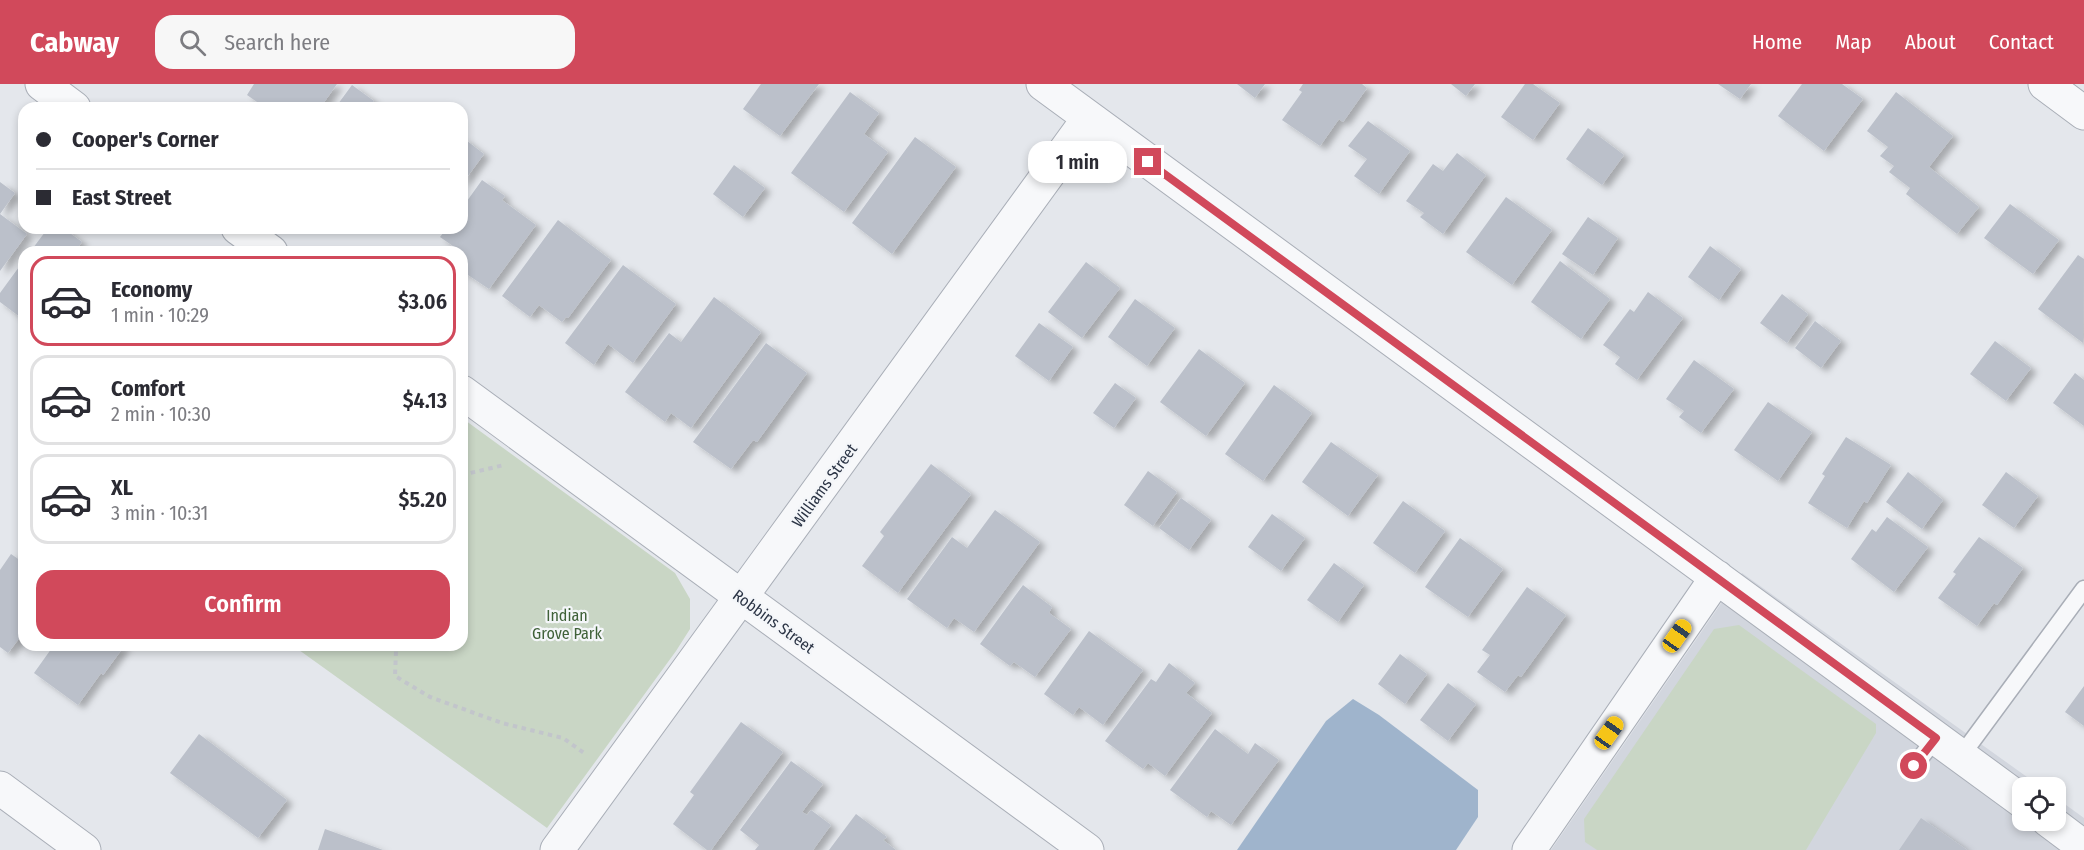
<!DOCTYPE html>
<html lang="en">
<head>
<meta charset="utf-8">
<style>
	:root { --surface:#fff; --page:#f7f7f7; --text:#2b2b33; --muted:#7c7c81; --line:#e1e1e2; --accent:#d1495b }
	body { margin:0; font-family:"Fira Sans Condensed",sans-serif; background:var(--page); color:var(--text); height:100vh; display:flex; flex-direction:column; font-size:22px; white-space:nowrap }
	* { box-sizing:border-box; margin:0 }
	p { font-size:20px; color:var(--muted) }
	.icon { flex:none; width:33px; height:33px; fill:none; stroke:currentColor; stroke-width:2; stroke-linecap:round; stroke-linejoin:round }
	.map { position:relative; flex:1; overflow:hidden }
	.details { position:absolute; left:18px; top:162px; width:450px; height:405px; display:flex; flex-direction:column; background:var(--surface); border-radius:18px; box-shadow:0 3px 9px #0003 }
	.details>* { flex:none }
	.hud { position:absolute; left:18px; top:18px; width:450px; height:132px; border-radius:18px; box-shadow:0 3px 9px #0003; display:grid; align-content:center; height:132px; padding:0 18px; background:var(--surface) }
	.fabs { position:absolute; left:2012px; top:693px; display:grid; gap:12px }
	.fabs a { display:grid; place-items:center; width:54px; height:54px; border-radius:12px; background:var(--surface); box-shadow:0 3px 9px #0003; font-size:30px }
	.end { position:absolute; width:27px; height:27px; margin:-14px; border:8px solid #d1495b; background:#fff; box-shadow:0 0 0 3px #fff }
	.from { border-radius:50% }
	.bubble { position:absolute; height:42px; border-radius:18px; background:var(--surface); box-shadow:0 3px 9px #0003; font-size:20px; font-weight:600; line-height:42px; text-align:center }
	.car { position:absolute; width:18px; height:36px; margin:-18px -9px; border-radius:8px; box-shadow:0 0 4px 2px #0007; background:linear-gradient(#f5c518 24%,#345 0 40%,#f5c518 0 76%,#345 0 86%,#f5c518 0) }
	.hud b { display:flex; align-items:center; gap:21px; height:57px; font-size:22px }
	.hud b+b { border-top:2px solid var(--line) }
	.hud i { width:15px; height:15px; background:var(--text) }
	ul { padding:10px 0 0; list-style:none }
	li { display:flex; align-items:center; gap:18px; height:90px; margin:0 12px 9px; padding:0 6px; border:3px solid var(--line); border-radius:18px }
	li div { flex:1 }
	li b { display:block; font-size:22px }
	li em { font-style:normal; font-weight:600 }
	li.selected { border-color:var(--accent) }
	li>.icon { width:54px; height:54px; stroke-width:1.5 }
	.action { display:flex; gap:12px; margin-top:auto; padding:12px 18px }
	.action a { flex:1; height:69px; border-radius:18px; background:var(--accent); color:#fff; font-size:24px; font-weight:600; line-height:69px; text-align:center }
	header { display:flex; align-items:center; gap:36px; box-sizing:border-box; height:84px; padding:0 30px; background:var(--accent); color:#fff }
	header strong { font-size:28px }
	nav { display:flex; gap:33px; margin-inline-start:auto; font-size:21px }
	.search { width:420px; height:54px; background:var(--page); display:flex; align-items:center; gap:15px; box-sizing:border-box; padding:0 21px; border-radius:18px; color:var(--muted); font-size:22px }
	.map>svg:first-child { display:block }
	.built { fill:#d2d6de }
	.green { fill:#c9d6c5 }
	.water { fill:#9fb4cc }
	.building { fill:#bbc0ca; filter:url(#shadow) }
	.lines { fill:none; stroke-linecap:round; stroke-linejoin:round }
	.lane-casing { stroke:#a9aeb7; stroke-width:19 }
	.street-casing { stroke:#a9aeb7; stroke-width:35 }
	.path { stroke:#c2c5cb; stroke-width:4; stroke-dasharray:4.5 4.5; stroke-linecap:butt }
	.lane { stroke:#f7f8fa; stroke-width:16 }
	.street { stroke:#f7f8fa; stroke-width:33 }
	.route { stroke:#d1495b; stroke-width:8 }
	.labels { text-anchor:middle; stroke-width:4.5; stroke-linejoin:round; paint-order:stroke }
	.street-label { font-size:16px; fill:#2b3445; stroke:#f4f6f9 }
	.park-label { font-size:16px; fill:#3f6138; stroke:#f4f6f9 }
</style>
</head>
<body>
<header>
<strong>Cabway</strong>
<div class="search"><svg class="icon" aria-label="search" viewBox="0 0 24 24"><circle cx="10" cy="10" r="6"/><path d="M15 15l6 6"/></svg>Search here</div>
<nav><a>Home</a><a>Map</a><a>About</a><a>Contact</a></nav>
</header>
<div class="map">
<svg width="2084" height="766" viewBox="0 0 2084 766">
	<defs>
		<filter id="shadow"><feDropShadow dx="6" dy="4" stdDeviation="3" flood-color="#0004"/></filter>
	</defs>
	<rect width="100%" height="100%" fill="#e4e7ec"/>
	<path class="built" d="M1742,489L2041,703L2022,704V736H2055V713L2084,734V766H1551Z"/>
	<path class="green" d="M462,334L675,489L690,515V545L676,567L547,744L292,561H462Z
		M1739,541L1876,640V649L1806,766H1597L1585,758L1584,735L1714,545Z"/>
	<path class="water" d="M1353,615L1379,631L1478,706V733L1456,766H1237L1326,637Z"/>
	<path class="building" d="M254,0H337L320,24H257L260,20L247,11Z
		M761,0H819L780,52L743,25Z
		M1237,0H1265L1255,14Z
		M1303,0H1362L1367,4L1343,38L1339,35L1320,62L1282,36L1302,8L1299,6Z
		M1451,0H1475L1466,12Z
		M1525,0H1533L1560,19L1533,56L1501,33Z
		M1718,0H1751L1740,15Z
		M1802,0H1842L1863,15L1824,67L1778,32Z
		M352,1L374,17L371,20L377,24H335Z
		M850,8L879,29L864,50L888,68L844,128L791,89Z
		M1896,8L1953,52L1929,83L1979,123L1957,150L1906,110L1910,104L1889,88L1894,82L1880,72L1888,63L1867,47Z
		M1368,37L1410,67L1379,110L1354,92L1367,75L1348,62Z
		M1588,44L1624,71L1602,101L1566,75Z
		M462,53L484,70L462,100Z
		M915,53L956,83L892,170L852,139Z
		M1457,69L1486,91L1443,150L1420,133L1424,129L1406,117L1433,80L1443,87Z
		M734,81L765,104L743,133L713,110Z
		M482,96L505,112L502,116L536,141L489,205L462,187V168H449L453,162L440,153L447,144H462V124Z
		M0,98L15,109L0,130L27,150L0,187Z
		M1506,113L1552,146L1512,201L1466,168Z
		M2010,120L2059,156L2033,190L1984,154Z
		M1588,133L1618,154L1593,191L1562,170Z
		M558,136L611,176L568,234L566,233L562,238L539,221L530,233L502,212Z
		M48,144H63L82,158L74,168H30Z
		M1710,162L1741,185L1719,216L1688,193Z
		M2078,171L2084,175L2083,259L2038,225Z
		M24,176V236L0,218V209Z
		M1560,177L1610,215L1581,255L1531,218Z
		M1086,178L1120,204L1082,254L1048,228Z
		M623,181L676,220L633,279L608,260L594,281L565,259Z
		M1648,208L1683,234L1637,296L1615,280L1620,273L1603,261L1630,225L1634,228Z
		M1782,210L1808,230L1787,259L1760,239Z
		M714,213L761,248L691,344L671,329L665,338L625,308L669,249L681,258Z
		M1135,215L1175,244L1147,282L1108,253Z
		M1815,237L1841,257L1821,284L1795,264Z
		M1039,239L1073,263L1049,297L1015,272Z
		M1995,257L2031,284L2006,317L1970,290Z
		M766,259L807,289L757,358L753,356L731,385L693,358Z
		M1199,265L1245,299L1206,352L1160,318Z
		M1694,276L1734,305L1701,349L1679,333L1684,327L1666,315Z
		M2075,289L2084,296V342L2053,319Z
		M1115,299L1136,314L1114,344L1093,329Z
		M1274,301L1312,329L1263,397L1225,370Z
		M1768,318L1812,348L1778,397L1734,366Z
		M1846,353L1891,381L1867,419L1864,417L1847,444L1808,419L1825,392L1822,390Z
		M1331,358L1378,391L1348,432L1302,398Z
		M931,380L971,410L898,509L862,482L884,452L880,448Z
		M1148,387L1177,408L1153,442L1124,421Z
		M1908,388L1943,416L1922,445L1886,418Z
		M2006,388L2038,412L2014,444L1982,421Z
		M1181,414L1211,436L1189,466L1159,444Z
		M1403,417L1445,447L1415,489L1373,459Z
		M995,426L1040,458L974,548L954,534L947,544L907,515L952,453L967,464Z
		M1272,430L1305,454L1281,487L1248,463Z
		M1887,433L1928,463L1894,508L1851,475L1872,445L1876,448Z
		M1979,453L2023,484L1997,521L1994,519L1977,542L1938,514L1956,490L1953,488Z
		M1460,454L1503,485L1468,533L1425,503Z
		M11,470L24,479V548L8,569L0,563V486Z
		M1334,479L1364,501L1338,538L1307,516Z
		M1023,501L1052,523L1049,529L1071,545L1035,593L1014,578L1010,582L980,560Z
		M1527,503L1566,531L1521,593L1518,591L1505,608L1477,588L1490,571L1482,566Z
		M1089,547L1143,586L1103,641L1079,623L1073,631L1044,610Z
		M54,561H125L103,591L101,589L78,621L34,589Z
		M1400,570L1427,590L1405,620L1378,600Z
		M1169,579L1195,599L1186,609L1212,629L1165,692L1148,679L1143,685L1105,657L1151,595L1156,598Z
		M1448,599L1476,620L1448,657L1420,636Z
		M2084,602V642L2065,628Z
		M741,638L783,668L711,766H707L673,740L694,711L690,708Z
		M1215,645L1248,670L1255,659L1279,676L1231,741L1211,727L1207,733L1170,706Z
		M199,650L287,716L258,754L170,689Z
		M791,677L823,700L802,728L807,731L811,726L831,741L813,766H755L759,761L740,746Z
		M856,730L887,753L883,756L896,766H829Z
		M1921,734L1967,766H1899Z
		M325,745L383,766H318Z"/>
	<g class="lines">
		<defs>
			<path id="lane" d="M1961,672L2084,505
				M1914,682L1936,654"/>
			<path id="street" d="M42,0L74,24
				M1043,0L2022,717
				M2045,0L2084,29
				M238,144L271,168
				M462,308L1087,766
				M0,704L84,766
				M2048,736L2084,763
				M557,766L1089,34
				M1529,766L1717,493"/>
		</defs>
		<use href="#lane" class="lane-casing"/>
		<use href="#street" class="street-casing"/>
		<path class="path" d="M462,391L504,381
			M390,561L396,567L395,592L430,613L502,639L563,654L584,669"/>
		<use href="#lane" class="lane"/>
		<use href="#street" class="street"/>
	</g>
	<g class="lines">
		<path class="route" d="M1148,78L1936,654L1914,682"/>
	</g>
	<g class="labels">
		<g class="street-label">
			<text transform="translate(824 401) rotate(-54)" y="6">Williams Street</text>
			<text transform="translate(774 537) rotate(36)" y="6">Robbins Street</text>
		</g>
		<g class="park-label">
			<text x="567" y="537">Indian<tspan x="567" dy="18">Grove Park</tspan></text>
		</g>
	</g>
</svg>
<div class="fabs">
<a><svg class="icon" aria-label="locate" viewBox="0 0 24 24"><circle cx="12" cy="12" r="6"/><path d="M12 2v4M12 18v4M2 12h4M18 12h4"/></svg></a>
</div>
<i class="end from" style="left:1914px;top:682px"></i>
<i class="end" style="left:1148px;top:78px"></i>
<div class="bubble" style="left:1028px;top:57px;width:99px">1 min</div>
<i class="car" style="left:1677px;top:552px;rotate:35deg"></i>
<i class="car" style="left:1609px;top:649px;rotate:35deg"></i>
<div class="hud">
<b><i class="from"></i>Cooper's Corner</b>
<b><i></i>East Street</b>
</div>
<section class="details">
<ul>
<li class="selected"><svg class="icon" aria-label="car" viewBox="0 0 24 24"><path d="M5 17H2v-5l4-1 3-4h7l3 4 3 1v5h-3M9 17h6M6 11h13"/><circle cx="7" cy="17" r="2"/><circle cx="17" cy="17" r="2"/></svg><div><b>Economy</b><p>1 min · 10:29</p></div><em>$3.06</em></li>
<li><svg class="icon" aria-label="car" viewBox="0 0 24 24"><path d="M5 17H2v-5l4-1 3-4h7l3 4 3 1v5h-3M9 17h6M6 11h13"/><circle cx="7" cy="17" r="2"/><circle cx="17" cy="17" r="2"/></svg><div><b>Comfort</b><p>2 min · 10:30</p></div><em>$4.13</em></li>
<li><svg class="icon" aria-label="car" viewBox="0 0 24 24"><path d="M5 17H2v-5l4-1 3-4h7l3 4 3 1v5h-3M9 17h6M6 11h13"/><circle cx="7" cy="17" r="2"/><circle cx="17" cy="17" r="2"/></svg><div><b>XL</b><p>3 min · 10:31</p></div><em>$5.20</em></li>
</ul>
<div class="action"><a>Confirm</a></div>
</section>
</div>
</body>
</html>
